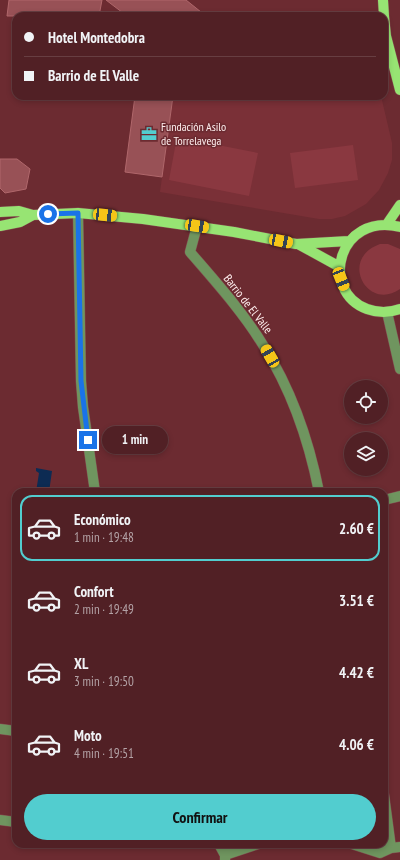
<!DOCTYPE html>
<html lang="es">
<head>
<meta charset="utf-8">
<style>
	:root { --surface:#512025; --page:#57282d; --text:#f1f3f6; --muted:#b4a3a7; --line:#673e42; --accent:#52cdcf }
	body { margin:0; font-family:"PT Sans Narrow",sans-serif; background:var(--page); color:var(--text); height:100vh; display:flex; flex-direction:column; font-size:15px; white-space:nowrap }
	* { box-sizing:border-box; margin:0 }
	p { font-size:13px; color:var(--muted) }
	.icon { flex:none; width:22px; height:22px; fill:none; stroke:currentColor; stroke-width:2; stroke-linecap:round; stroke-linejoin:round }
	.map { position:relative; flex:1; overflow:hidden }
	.details { position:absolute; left:12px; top:488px; width:376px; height:360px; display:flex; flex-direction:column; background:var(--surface); border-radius:12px; box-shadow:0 2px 6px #0003,0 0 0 1px var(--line) }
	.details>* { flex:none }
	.guide { position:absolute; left:12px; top:12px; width:376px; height:88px; border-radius:12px; box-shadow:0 2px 6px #0003,0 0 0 1px var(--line); display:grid; align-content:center; height:88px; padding:0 12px; background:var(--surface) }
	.buttons { position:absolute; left:344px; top:380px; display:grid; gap:8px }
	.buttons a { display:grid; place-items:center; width:44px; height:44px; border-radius:50%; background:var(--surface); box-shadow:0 2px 6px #0003,0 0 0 1px var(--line); font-size:20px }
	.end { position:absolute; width:18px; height:18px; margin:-9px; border:5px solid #1a73e8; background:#fff; box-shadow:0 0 0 2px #fff }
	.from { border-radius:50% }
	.bubble { position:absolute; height:28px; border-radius:14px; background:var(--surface); box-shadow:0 2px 6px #0003,0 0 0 1px var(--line); font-size:13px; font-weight:600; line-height:28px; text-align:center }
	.car { position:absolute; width:12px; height:24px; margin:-12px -6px; border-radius:5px; box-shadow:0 0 3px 1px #0007; background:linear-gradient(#f5c518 24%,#345 0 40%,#f5c518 0 76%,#345 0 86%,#f5c518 0) }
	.guide b { display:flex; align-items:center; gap:14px; height:38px; font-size:15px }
	.guide b+b { border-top:1px solid var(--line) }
	.guide i { width:10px; height:10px; background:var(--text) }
	ul { padding:7px 0 0; list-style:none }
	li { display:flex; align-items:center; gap:12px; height:66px; margin:0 8px 6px; padding:0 4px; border:2px solid transparent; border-radius:12px }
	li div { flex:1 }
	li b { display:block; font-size:15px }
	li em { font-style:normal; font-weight:600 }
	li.on { border-color:var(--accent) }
	li>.icon { width:36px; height:36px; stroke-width:1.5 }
	.cta { display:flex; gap:8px; margin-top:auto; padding:8px 12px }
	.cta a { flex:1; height:46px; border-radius:24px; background:var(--accent); color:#111; font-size:16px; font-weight:600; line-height:46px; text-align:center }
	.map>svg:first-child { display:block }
	.built { fill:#7a3037 }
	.green { fill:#8a3840 }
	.water { fill:#0d2b53 }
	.building { fill:#985156; stroke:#b0676b }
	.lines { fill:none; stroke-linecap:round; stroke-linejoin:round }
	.minor-casing { stroke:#834a4f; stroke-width:11 }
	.major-casing { stroke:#834a4f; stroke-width:11 }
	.minor { stroke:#6f955f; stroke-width:10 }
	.major { stroke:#97e473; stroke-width:10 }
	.route { stroke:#1a73e8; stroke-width:5 }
	.labels { text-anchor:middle; stroke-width:3; stroke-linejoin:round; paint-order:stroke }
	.poi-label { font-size:12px; fill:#feeded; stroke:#6c2b31; text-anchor:start }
	.street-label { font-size:12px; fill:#feeded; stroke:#6c2b31 }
</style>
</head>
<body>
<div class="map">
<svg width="400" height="860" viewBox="0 0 400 860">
	<rect width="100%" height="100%" fill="#6c2b31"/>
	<path class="built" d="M173,96H381L392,143V160L388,173L379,190L366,204L345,216L332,219H319L160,192Z"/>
	<path class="green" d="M177,137L258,153L249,196L169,180Z
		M353,145L358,180L295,188L290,153Z
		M380,244H388L400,249V289C368,312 338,259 380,244Z"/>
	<path class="water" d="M36,468L52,471L49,492H36L39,473L36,471Z"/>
	<path class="building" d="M9,0H102L99,16H7Z
		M106,0H186L206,16H127Z
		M135,96H173L162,177L125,172Z
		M0,159H17L30,169L26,189L5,193L0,188Z"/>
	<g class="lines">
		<defs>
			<path id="minor" d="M78,213L81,381L83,407L95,492
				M197,226L190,252C215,281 243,312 263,345C291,389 309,441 319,492
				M387,312L400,369
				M384,500L400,496
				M0,729L16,731
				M384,795L391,848
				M0,820L16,822
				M219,844L225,855V860
				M352,844L380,853L391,848L400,847
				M225,855L258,844"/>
			<path id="major" d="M383,0L384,16
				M384,16L386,36L400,90
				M0,212L19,211L33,215L78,213L143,219L234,232L296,244L349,241
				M387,224L400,205
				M0,226L20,222L33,215
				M400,227C338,212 319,291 367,309C378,313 389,313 400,309
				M298,244L340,267"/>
		</defs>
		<use href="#minor" class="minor-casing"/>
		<use href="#major" class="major-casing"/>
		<use href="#minor" class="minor"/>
		<use href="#major" class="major"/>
	</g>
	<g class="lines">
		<path class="route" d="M48,214L78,213L81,381L88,440"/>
	</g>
	<defs>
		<symbol id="office-bare" viewBox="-9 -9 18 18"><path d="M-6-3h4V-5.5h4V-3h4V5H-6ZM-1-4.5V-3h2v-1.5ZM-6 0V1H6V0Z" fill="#52cdcf" stroke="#6c2b31" stroke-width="2.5" paint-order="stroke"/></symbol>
	</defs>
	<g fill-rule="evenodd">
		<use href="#office-bare" x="138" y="123" width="22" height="22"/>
	</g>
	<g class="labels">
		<g class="poi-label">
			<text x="161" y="131">Fundación Asilo<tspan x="161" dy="14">de Torrelavega</tspan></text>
		</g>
		<g class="street-label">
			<text transform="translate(248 304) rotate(52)" y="4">Barrio de El Valle</text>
		</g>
	</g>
</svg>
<div class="buttons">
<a><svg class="icon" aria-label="locate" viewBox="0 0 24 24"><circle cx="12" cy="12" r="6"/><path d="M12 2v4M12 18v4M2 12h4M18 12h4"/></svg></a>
<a><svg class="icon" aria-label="layers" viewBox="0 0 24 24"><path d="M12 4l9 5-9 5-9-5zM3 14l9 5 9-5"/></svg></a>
</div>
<i class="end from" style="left:48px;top:214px"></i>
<i class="end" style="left:88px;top:440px"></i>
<div class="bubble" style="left:102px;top:426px;width:66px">1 min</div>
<i class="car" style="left:105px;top:215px;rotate:96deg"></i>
<i class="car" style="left:197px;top:226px;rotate:99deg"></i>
<i class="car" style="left:281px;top:241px;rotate:101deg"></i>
<i class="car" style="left:341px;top:279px;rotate:158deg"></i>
<i class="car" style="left:270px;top:356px;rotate:330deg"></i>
<div class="guide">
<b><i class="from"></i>Hotel Montedobra</b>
<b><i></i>Barrio de El Valle</b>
</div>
<section class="details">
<ul>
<li class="on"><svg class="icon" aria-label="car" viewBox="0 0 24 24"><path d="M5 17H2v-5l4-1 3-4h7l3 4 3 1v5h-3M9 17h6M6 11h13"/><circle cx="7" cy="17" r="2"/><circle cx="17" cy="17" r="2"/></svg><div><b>Económico</b><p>1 min · 19:48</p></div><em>2.60 €</em></li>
<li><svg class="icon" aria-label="car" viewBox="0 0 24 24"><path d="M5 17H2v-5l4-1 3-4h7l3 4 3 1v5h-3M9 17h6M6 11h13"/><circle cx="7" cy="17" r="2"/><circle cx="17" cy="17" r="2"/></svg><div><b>Confort</b><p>2 min · 19:49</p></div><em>3.51 €</em></li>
<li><svg class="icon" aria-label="car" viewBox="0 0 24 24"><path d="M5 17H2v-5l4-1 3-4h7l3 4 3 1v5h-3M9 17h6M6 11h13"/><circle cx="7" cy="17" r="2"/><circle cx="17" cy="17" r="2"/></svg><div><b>XL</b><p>3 min · 19:50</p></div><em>4.42 €</em></li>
<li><svg class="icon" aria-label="car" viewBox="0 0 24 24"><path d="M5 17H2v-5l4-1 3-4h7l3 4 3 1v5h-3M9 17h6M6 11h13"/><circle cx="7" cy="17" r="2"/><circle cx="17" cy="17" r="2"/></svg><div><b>Moto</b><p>4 min · 19:51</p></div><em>4.06 €</em></li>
</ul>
<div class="cta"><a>Confirmar</a></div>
</section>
</div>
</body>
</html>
